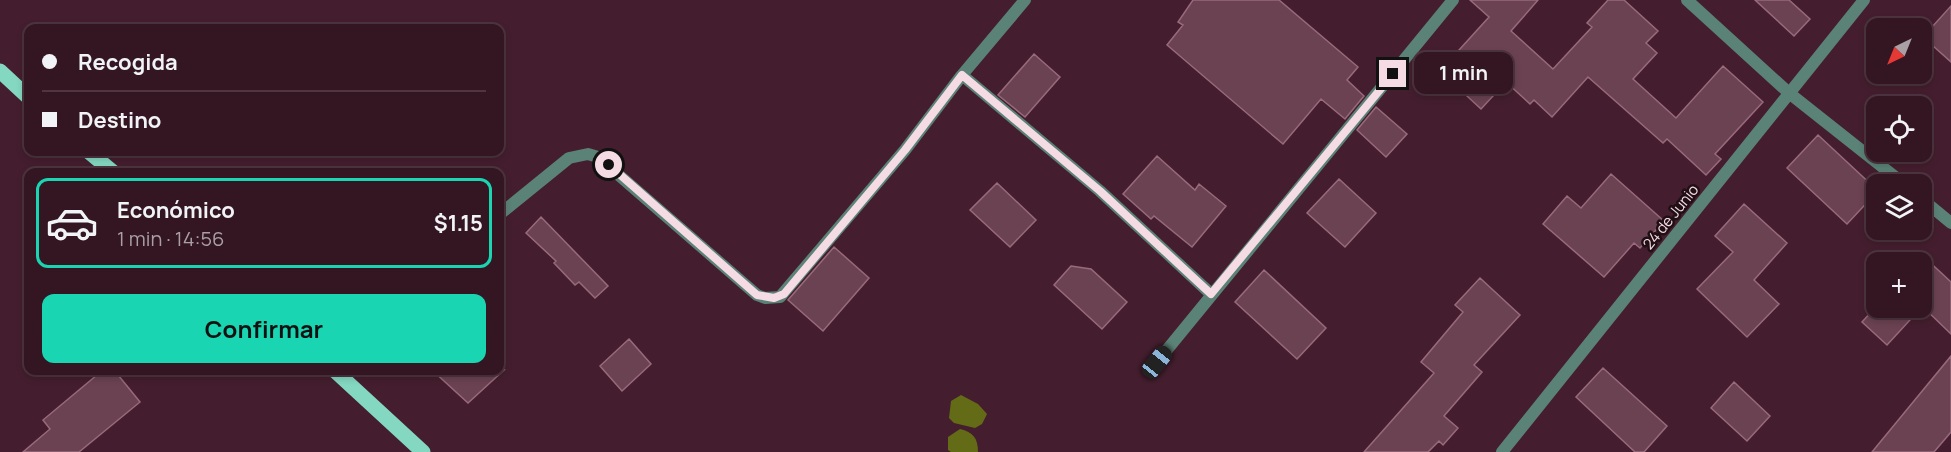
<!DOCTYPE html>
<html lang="es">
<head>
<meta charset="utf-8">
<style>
	:root { --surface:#331622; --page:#3b1f2a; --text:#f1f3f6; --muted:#a99fa5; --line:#4e3540; --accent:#19d5b2 }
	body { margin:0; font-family:Manrope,sans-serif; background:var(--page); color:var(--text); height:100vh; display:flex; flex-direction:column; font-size:22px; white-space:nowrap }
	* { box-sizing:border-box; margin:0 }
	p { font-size:20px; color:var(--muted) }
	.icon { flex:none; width:33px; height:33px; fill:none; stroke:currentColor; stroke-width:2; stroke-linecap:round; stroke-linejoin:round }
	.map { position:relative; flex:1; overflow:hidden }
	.sheet { position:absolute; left:24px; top:168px; width:480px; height:207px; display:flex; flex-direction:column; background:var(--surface); border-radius:12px; box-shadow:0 3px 9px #0003,0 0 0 2px var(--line) }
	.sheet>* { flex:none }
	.guide { position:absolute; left:24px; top:24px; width:480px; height:132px; border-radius:12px; box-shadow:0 3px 9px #0003,0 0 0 2px var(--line); display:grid; align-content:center; height:132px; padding:0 18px; background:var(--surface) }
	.needle { width:39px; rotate:223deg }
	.buttons { position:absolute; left:1866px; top:18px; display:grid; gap:12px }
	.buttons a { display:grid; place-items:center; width:66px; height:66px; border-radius:12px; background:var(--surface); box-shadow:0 3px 9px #0003,0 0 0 2px var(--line); font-size:30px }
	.end { position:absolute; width:27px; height:27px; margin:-14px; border:8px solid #f5dbe4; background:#111; box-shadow:0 0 0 3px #111 }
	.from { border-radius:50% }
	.bubble { position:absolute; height:42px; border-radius:12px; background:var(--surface); box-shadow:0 3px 9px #0003,0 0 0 2px var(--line); font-size:20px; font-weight:700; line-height:42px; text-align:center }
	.car { position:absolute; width:18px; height:36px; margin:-18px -9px; border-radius:8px; box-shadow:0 0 4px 2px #0007; background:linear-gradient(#222 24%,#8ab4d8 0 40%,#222 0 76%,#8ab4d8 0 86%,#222 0) }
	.guide b { display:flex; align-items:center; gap:21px; height:57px; font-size:22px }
	.guide b+b { border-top:2px solid var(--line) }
	.guide i { width:15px; height:15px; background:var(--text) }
	ul { padding:10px 0 0; list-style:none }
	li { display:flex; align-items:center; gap:18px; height:90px; margin:0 12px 9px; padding:0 6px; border:3px solid transparent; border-radius:12px }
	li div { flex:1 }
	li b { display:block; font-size:22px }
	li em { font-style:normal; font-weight:700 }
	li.current { border-color:var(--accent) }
	li>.icon { width:54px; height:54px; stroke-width:1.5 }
	.button { display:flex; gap:12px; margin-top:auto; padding:12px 18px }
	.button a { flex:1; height:69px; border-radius:12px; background:var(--accent); color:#111; font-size:24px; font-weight:700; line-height:69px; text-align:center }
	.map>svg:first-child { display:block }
	.forest { fill:#646b17 }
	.building { fill:#6b4252; stroke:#986a7b; stroke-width:1.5 }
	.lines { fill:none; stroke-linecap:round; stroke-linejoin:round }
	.minor { stroke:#5b8277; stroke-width:12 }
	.primary { stroke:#84d8c2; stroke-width:15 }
	.route { stroke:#f5dbe4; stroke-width:8 }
	.labels { text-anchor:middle; stroke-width:5; stroke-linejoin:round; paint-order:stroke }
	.street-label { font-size:15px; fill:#f5dbe4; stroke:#200f15 }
</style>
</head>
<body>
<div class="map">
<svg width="1951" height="452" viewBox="0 0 1951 452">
	<rect width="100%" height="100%" fill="#441e2e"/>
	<path class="forest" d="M961,395L978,404L987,414L982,424L975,428L954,423L949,418L951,401Z
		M960,429C973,432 978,438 978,452H951L948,450V437Z"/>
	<path class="building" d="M1193,0H1279L1358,67L1347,80L1364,96L1345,119L1321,99L1283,144L1167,45L1183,25L1178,22Z
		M1470,0H1538L1511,31L1553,69L1592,27L1587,23L1608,0H1624L1658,31L1646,43L1657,53L1633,79L1676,118L1723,66L1763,102L1715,154L1721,159L1706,175L1667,139L1663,143L1588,77L1552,117L1534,100L1530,104L1506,82L1481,109L1440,71L1489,17Z
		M1755,0H1789L1810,19L1794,36Z
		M1951,6V62L1923,37Z
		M1034,54L1060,77L1025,117L998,95Z
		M1376,107L1407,134L1386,157L1357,130Z
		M1818,135L1876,189V193L1847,224L1787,168Z
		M1157,156L1195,190L1199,184L1226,206L1192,247L1154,216L1151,219L1123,194Z
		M1611,174L1664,221L1640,248L1634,243L1604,277L1543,224L1567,196L1581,208Z
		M1339,179L1376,213L1345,247L1307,213Z
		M997,183L1036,220L1010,247L970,210Z
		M1744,204L1787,243L1754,280L1779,304L1747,337L1697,289L1733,252L1715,236Z
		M541,217L608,286L595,298L579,282L575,285L554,263L556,261L526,233Z
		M834,247L869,278L823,331L788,300Z
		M1922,255L1951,282V334L1922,306Z
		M1071,266L1091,269L1127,302L1102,329L1054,285Z
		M1264,270L1326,328L1297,359L1235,302Z
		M1480,278L1520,315L1474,365L1482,372L1444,416L1458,428L1443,445L1439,441L1428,452H1364L1434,373L1421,362L1463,312L1455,305Z
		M1875,308H1921L1887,345L1862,322Z
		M629,339L651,364L622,391L600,366Z
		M1951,356V432L1934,452H1872Z
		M1603,368L1667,426L1644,452H1635L1576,397Z
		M103,370H114L140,402L79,452H23L50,429L43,420Z
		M432,370H504L468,403Z
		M1734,382L1770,416L1747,441L1711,408Z"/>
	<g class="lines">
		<path class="minor" d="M1687,0L1789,93L1904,184
			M962,75L1100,191L1211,294
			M1922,199L1951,223
			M500,214L569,158L588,154L598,157L757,295L765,298L780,297L905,150L962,75L1025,0
			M1157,362L1453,0
			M1502,452L1864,0"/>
		<path class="primary" d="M0,71L28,97
			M89,152L113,172
			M334,370L423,452"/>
	</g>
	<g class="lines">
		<path class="route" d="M609,165L757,295L774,298L784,294L905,150L962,75L1100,191L1211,294L1393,74"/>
	</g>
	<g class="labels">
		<g class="street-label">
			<text transform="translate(1671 217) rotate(-51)" y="5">24 de Junio</text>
		</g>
	</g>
</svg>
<div class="buttons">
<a><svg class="needle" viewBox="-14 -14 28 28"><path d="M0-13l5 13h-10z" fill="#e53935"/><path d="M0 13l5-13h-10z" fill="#a99fa5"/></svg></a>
<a><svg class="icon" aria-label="locate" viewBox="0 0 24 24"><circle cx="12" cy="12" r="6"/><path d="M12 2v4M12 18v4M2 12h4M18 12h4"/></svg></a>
<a><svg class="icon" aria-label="layers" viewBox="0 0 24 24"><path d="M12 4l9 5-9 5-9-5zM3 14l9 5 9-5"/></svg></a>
<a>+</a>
</div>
<i class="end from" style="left:609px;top:165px"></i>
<i class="end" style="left:1393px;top:74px"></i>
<div class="bubble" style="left:1414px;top:52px;width:99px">1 min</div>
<i class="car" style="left:1157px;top:362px;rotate:39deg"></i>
<div class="guide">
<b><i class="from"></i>Recogida</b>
<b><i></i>Destino</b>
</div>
<section class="sheet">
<ul>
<li class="current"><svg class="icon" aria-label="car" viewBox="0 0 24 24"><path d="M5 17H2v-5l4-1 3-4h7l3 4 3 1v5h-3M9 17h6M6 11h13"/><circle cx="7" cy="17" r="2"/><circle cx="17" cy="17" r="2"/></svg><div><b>Económico</b><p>1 min · 14:56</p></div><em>$1.15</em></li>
</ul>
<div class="button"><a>Confirmar</a></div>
</section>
</div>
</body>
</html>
